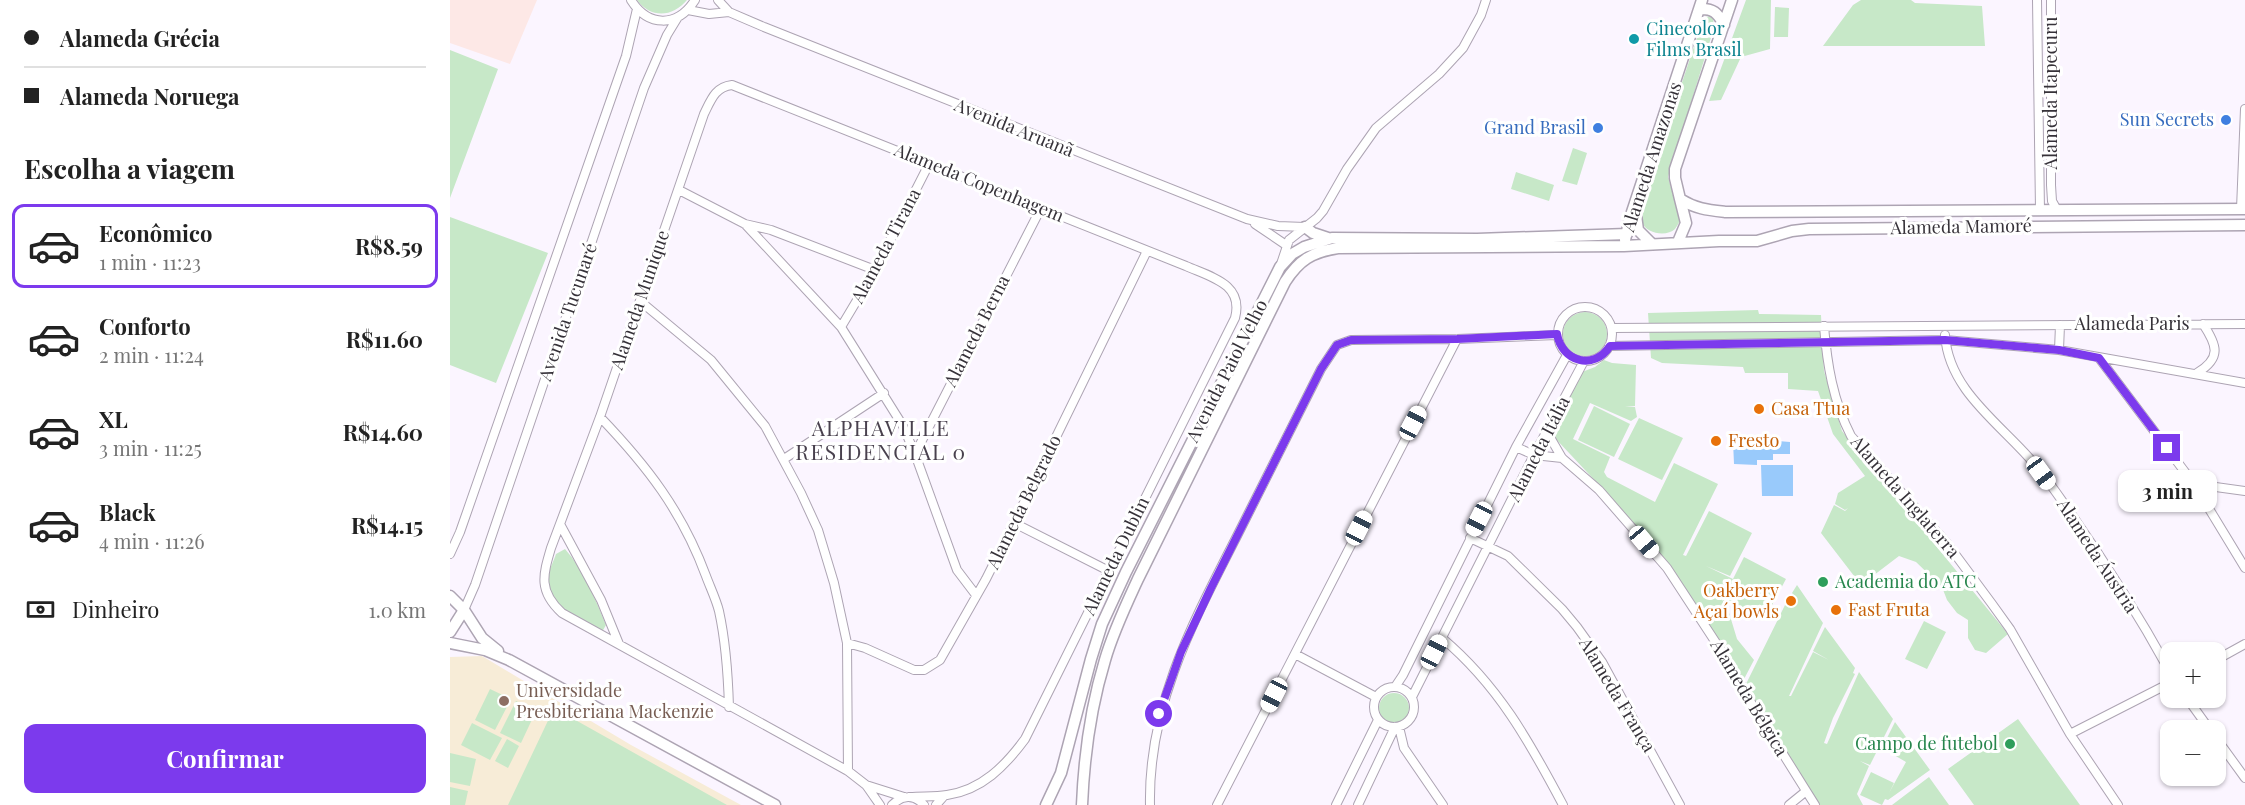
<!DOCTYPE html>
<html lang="pt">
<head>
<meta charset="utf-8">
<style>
	:root { --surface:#fff; --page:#f6f6f6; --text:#222; --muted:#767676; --line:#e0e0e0; --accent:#7c3aed }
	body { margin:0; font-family:"Playfair Display",serif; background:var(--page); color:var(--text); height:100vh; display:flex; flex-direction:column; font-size:22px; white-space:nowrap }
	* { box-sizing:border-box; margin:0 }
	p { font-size:20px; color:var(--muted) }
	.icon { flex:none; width:33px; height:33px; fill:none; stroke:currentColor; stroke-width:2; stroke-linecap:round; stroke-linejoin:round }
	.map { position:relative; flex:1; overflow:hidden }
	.side { display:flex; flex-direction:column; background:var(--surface); width:450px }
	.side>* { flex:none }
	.top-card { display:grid; align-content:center; height:132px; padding:0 24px; background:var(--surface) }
	.controls { position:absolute; left:1710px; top:642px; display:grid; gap:12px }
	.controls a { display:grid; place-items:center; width:66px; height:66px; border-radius:12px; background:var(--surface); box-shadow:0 2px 4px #0004; font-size:30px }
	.end { position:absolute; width:27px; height:27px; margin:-14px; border:8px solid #7c3aed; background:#fff; box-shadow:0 0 0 3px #fff }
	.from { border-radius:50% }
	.bubble { position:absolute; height:42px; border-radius:12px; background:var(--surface); box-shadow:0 2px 4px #0004; font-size:20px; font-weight:700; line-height:42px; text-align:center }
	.car { position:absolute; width:18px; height:36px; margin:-18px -9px; border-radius:8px; box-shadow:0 0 4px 2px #0007; background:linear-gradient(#fff 24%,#345 0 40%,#fff 0 76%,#345 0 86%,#fff 0) }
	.top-card b { display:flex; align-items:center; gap:21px; height:57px; font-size:22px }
	.top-card b+b { border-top:2px solid var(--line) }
	.top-card i { width:15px; height:15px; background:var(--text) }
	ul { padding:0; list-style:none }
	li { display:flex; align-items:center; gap:18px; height:84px; margin:0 12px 9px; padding:0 12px; border:3px solid transparent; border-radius:12px }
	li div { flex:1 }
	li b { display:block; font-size:22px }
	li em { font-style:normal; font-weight:700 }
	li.current { border-color:var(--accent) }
	li>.icon { width:54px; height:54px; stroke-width:1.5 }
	h2 { padding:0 24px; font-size:27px; line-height:72px }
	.pay { display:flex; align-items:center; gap:15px; height:66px; padding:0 24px; font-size:22px }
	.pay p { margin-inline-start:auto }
	.action { display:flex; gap:12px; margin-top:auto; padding:12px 24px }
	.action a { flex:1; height:69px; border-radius:12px; background:var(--accent); color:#fff; font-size:24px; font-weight:700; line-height:69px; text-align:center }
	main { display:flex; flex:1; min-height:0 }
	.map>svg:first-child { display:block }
	.industrial { fill:#fde8e6 }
	.education { fill:#f7ecd7 }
	.green { fill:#c7e8c8 }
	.water { fill:#99cafb }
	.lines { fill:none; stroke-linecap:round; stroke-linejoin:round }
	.minor-casing { stroke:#ada4b3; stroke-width:10 }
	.major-casing { stroke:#ada4b3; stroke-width:13 }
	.minor { stroke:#fff; stroke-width:8 }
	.major { stroke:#fff; stroke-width:10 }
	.route { stroke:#7c3aed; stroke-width:8 }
	.culture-dot { fill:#0f9aa8; stroke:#fff; stroke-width:2 }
	.shop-dot { fill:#3f7fe0; stroke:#fff; stroke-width:2 }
	.food-dot { fill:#e8710a; stroke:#fff; stroke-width:2 }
	.leisure-dot { fill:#2e9e5b; stroke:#fff; stroke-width:2 }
	.education-dot { fill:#8d6e63; stroke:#fff; stroke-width:2 }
	.labels { text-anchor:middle; stroke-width:6; stroke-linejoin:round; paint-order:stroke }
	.culture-label { font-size:18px; fill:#0d838f; stroke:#fff; text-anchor:start }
	.street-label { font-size:18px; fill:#363239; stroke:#fff }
	.shop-label { font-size:18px; fill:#366cbe; stroke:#fff; text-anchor:end }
	.food-label { font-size:18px; fill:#c56008; stroke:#fff; text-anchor:start }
	.leisure-label { font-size:18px; fill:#27864d; stroke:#fff; text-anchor:start }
	.education-label { font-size:18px; fill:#785e54; stroke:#fff; text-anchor:start }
	.quarter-label { font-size:21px; letter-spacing:1.5px; fill:#49414e; stroke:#fff }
</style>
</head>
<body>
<main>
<section class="side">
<div class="top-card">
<b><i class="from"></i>Alameda Grécia</b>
<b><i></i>Alameda Noruega</b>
</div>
<h2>Escolha a viagem</h2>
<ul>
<li class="current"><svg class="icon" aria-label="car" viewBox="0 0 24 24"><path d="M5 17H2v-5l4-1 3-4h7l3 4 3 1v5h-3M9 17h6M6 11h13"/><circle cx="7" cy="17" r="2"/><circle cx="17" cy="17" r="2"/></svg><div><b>Econômico</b><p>1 min · 11:23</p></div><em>R$8.59</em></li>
<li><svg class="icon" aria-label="car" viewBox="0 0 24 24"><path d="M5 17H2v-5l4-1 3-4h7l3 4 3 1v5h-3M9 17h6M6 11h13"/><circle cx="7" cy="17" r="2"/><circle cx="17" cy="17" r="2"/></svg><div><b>Conforto</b><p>2 min · 11:24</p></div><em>R$11.60</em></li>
<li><svg class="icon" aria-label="car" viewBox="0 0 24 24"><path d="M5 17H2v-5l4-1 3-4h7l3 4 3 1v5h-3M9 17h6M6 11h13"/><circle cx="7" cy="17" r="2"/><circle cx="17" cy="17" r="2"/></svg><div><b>XL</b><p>3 min · 11:25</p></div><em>R$14.60</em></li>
<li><svg class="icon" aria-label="car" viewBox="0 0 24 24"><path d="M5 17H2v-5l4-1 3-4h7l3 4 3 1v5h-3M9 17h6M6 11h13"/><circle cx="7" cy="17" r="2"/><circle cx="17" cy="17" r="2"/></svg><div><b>Black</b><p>4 min · 11:26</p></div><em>R$14.15</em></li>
</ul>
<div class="pay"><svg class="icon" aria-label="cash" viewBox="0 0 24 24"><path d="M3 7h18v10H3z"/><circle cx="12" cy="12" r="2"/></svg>Dinheiro<p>1.0 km</p></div>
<div class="action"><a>Confirmar</a></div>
</section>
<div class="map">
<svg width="1795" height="805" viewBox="0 0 1795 805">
	<rect width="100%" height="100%" fill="#fbf5ff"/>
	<path class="industrial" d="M0,0H87L60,64L0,43Z"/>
	<path class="education" d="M32,656L181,745L291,805H0V657Z"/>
	<path class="green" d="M187,0H237C223,17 201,19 187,0Z
		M1296,0H1321L1320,49L1291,57L1271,100L1259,101Z
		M1411,0H1461L1465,3L1532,6L1535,46H1373L1403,5Z
		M1325,7L1339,8L1338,37H1324Z
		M1263,16L1264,28L1218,177L1230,220C1229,223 1227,226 1225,229C1217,237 1196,234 1192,222C1190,215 1192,205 1193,198L1254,17Z
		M0,50L48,69L0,198Z
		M1123,148L1137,153L1127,185L1112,181Z
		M1066,172L1104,185L1099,201L1061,189Z
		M0,217L98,253L46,383L0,365Z
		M1308,310L1309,314L1371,315L1374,371L1392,431L1558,634L1536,653L1525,650L1518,638V620L1507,613L1497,600L1492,587L1466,562L1449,556L1411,585L1371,533L1384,505L1395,511L1398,508L1395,510L1385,504L1388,493L1415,476L1383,434L1368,391L1338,389V373H1295L1293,367L1212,363L1201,358L1198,313Z
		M1113 334a22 22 0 1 1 44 0a22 22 0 1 1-44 0Z
		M1154,360L1162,363L1186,365L1185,406H1175L1185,407L1187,417L1181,421L1140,403L1123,439L1160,457L1154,472L1157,477L1205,502L1224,463L1268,484L1233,555L1236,556L1259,511L1302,533L1280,576L1256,566L1283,579L1294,557L1336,579L1314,620L1272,600L1277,606L1287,639L1304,660L1293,681L1225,572L1166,503L1104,437L1103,427L1132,372L1145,367Z
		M1144,406L1180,424L1164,457L1128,440Z
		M1189,418L1233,438L1212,480L1168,459Z
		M115,549C134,570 145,599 156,625L152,632C133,621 97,609 97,581C97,573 104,561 106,554Z
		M1347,585L1373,623L1339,696H1341L1363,652L1379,660L1363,651L1375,627L1405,668L1403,673L1405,674L1383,718L1374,743L1377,744L1409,672L1443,719L1420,765L1410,761L1419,766L1407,794L1413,805H1368L1295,686L1335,605L1342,608L1347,598L1342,593Z
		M1474,621L1496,632L1477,669L1455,659Z
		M40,689L61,699L45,730L25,720Z
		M929 708a15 15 0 1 1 30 0a15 15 0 1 1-30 0Z
		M66,701L86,711L71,743L50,733Z
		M104,708L277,805H58Z
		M1568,719L1630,805H1524L1498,769Z
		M1445,722L1480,770L1438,800L1435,799L1432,805L1410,795L1421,772L1444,783L1439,793L1456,762L1432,748Z
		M22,723L52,738L40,760L11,745Z
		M57,739L69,746L58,768L45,761Z
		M0,753L26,759L20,786L0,782Z
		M1479,777L1499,805H1442Z
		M0,787L18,791L15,805H0Z"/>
	<path class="water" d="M1283,441H1308V448L1327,449V441L1340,442V454H1323V460H1307V465L1284,464Z
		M1343,465V496H1312L1311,465Z"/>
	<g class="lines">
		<defs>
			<path id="minor" d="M181,0C198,27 227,28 245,0
				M268,0L279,12L314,27L797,219L828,226L855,227
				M1587,0L1590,210
				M1601,0V185L1602,201L1607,210
				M238,10L259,14L279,12
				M229,190L295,224L391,327L453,426L465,454L507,570L526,595
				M1791,209L1795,109
				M295,224L321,230L425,270
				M805,224L836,245
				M830,267L839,240L867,218L873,211L897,169L926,128L989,74L1013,48L1031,15L1036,0
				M190,301L261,360L315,426L351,493L368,530L384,583L397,643L398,771
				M1108 334a27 27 0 1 1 54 0a27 27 0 1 1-54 0Z
				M1374,326C1377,364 1383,401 1401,436L1496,542L1542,604L1560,629L1620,734L1668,805
				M391,327L425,270L479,164
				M1162,328L1795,324
				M1495,335C1499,395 1558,428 1592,473C1639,537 1682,603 1720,672
				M1159,346L1495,340L1609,350L1795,383
				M1609,350L1610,325
				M1649,358L1744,484L1795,568
				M1747,373C1772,358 1767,345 1753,324
				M150,417C197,466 232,511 256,576C260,587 266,599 269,611C276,643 278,674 279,707
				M1097,432L1112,458L1149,490L1217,568L1272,652L1303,706L1365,805
				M1066,447L1084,455L1112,458
				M465,454L591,208
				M334,459L434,393
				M1744,484L1795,491
				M564,523L659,571
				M111,526L151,600L169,644
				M1020,538L1058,556L1112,609L1127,627L1152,662L1230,805
				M0,554L10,532L176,56L187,9
				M14,610L25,585L194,88L217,35L228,17
				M992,638C1048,685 1079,741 1113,805
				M397,643L415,648L464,670H474L490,660L536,579L564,523L697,251
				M845,654L926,697
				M1766,660L1795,644
				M924 707a20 20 0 1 1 40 0a20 20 0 1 1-40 0Z
				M945,687L953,675L1066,447L1117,355
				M962,697L1084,455L1134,361
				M1737,698L1760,730
				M949,727L954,748L993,805
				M1620,734L1720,683
				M1766,738L1795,778
				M416,785L454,797
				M430,805L416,785L398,771L112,613C88,591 93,575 101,548L150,417L254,114C261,100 265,87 282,85L736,266C761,277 794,284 785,318L575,739C555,766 532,790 497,795C485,797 472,796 460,797
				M442,805C452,795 464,794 474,805
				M486,805L494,796
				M700,805C698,705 743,622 787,536C815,480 843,425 871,369L887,345L901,340L1007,339L1107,335
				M767,805L1007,339
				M886,805L928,720
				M908,805L945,727
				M1339,805L1355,792"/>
			<path id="major" d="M1282,0L1225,169V178L1230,199C1246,209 1258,210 1276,212L1795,209
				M1249,9C1263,8 1268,13 1274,25
				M1185,208L1188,230L1202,244
				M855,227L863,233L878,238
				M1175,240L1180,218L1252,0
				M1228,242L1236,223L1230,199
				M0,596L14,610L32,638L48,651
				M0,632L14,610
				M0,643L35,650L59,660L325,805
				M596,805L611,773L641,659L652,624L676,572L830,267L842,254L854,247L882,238L1027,239L1177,234
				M632,805C634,757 641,706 655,660C663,632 676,605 688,579L835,282C849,260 862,252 888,248L1174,246L1269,241H1307L1342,231L1359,229L1795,225"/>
		</defs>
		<use href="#minor" class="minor-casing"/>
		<use href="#major" class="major-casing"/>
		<use href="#minor" class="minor"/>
		<use href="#major" class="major"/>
	</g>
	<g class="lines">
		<path class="route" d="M709,714L731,652L761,588L871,369L887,345L901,340L1007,339L1107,334C1112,362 1144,371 1160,346L1495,340L1609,350L1649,358L1717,448"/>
	</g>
	<circle class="culture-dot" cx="1184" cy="39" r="6"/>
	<g class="shop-dot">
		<circle cx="1776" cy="120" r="6"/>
		<circle cx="1148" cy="128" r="6"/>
	</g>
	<g class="food-dot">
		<circle cx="1309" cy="409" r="6"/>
		<circle cx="1266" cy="441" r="6"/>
		<circle cx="1341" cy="601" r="6"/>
		<circle cx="1386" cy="610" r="6"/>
	</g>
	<g class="leisure-dot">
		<circle cx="1373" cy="582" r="6"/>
		<circle cx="1560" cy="744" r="6"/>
	</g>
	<circle class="education-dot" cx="54" cy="701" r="6"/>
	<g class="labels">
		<g class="culture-label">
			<text x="1196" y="35">Cinecolor<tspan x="1196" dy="21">Films Brasil</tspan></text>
		</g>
		<g class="street-label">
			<text transform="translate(1601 93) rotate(-90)" y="6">Alameda Itapecuru</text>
			<text transform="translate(564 128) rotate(22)" y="6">Avenida Aruanã</text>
			<text transform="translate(1202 157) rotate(-72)" y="6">Alameda Amazonas</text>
			<text transform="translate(529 183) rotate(22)" y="6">Alameda Copenhagem</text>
			<text transform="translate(1511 227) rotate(-1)" y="6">Alameda Mamoré</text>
			<text transform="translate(436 246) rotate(-62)" y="6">Alameda Tirana</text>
			<text transform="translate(190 300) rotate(-71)" y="6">Alameda Munique</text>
			<text transform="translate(118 312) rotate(-71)" y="6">Avenida Tucunaré</text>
			<text x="1682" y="330">Alameda Paris</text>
			<text transform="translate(527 331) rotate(-63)" y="6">Alameda Berna</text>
			<text transform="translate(777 371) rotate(-63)" y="6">Avenida Paiol Velho</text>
			<text transform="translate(1089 449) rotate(-63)" y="6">Alameda Itália</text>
			<text transform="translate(1455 497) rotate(49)" y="6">Alameda Inglaterra</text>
			<text transform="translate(574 502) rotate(-64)" y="6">Alameda Belgrado</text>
			<text transform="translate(666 556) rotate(-64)" y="6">Alameda Dublin</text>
			<text transform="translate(1647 556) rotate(57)" y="6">Alameda Áustria</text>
			<text transform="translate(1167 695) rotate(59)" y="6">Alameda França</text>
			<text transform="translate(1299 698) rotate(59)" y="6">Alameda Bélgica</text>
		</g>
		<g class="shop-label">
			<text x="1764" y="126">Sun Secrets</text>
			<text x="1136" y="134">Grand Brasil</text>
		</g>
		<g class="food-label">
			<text x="1321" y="415">Casa Ttua</text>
			<text x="1278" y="447">Fresto</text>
			<text x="1329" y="597" text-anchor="end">Oakberry<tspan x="1329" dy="21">Açaí bowls</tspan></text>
			<text x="1398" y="616">Fast Fruta</text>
		</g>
		<g class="leisure-label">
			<text x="1385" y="588">Academia do ATC</text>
			<text x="1548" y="750" text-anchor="end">Campo de futebol</text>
		</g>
		<g class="education-label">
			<text x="66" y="697">Universidade<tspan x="66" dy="21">Presbiteriana Mackenzie</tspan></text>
		</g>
		<g class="quarter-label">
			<text x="431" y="436">ALPHAVILLE<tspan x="431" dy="24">RESIDENCIAL 0</tspan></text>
		</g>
	</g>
</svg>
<div class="controls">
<a>+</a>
<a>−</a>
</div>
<i class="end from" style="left:709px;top:714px"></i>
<i class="end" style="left:1717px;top:448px"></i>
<div class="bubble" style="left:1668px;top:470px;width:99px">3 min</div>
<i class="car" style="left:963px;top:423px;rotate:28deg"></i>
<i class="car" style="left:1591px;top:473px;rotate:144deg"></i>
<i class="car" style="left:1029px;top:519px;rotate:207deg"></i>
<i class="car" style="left:909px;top:528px;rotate:27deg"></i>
<i class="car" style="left:1194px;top:542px;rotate:140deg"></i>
<i class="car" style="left:984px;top:652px;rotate:27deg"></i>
<i class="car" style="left:824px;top:695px;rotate:207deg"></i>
</div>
</main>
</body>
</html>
